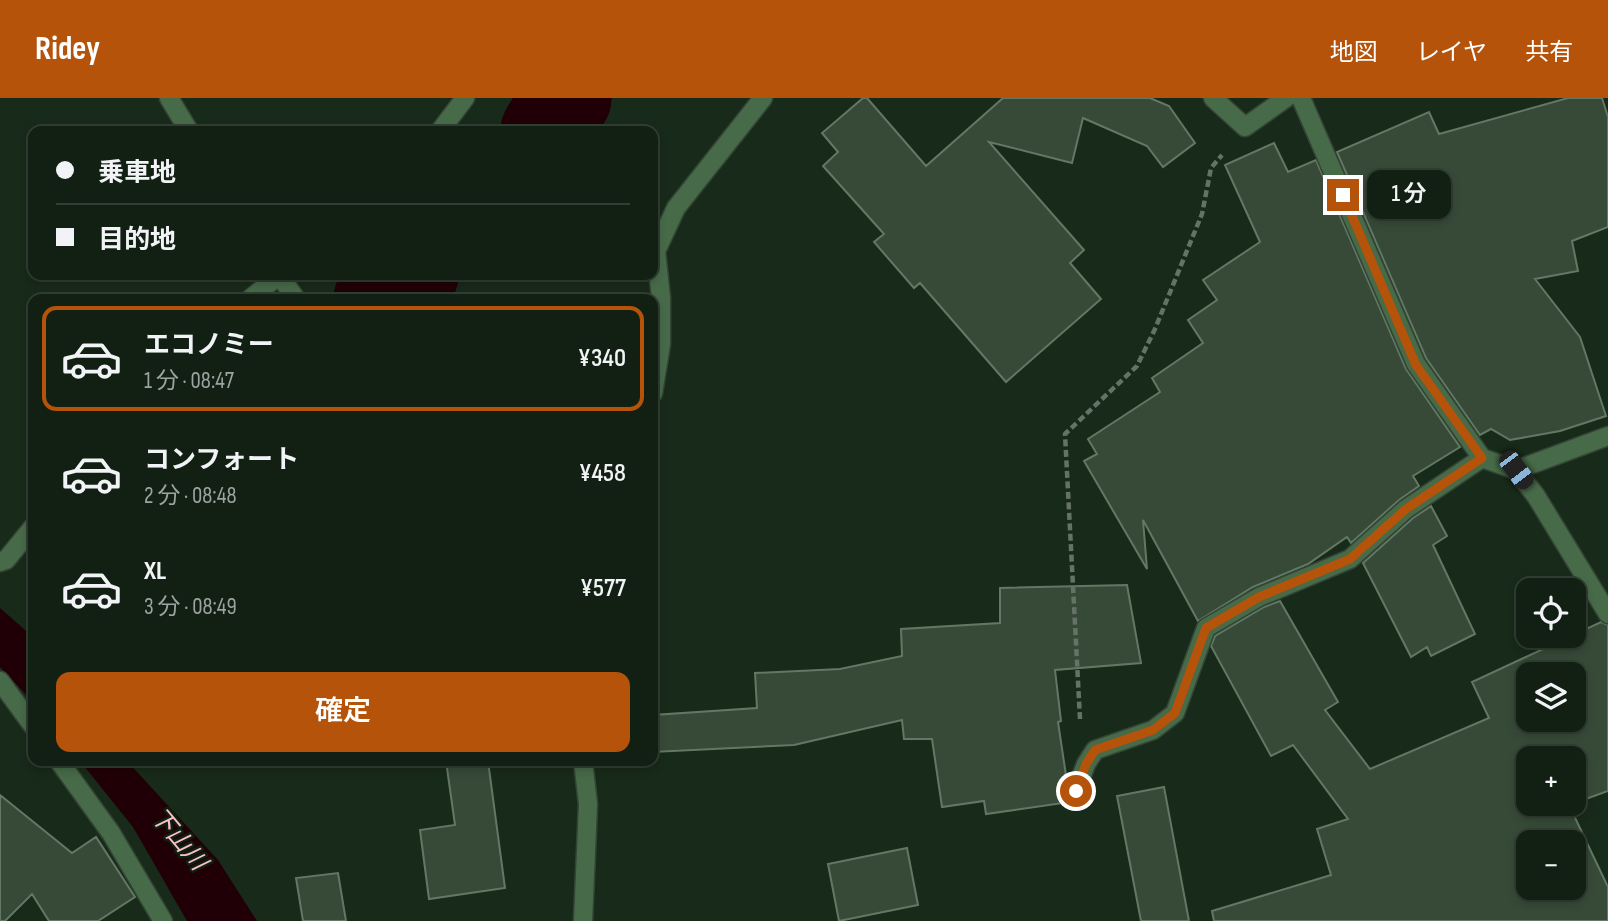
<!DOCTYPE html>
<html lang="ja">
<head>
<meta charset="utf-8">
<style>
	:root { --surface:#122013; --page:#1f2d21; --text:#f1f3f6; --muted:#9ca3a0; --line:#313e33; --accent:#b45309 }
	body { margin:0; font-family:"Sofia Sans Condensed","Noto Sans JP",sans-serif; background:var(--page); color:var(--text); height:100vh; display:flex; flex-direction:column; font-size:26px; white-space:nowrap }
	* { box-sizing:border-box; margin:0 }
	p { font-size:23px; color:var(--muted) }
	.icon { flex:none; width:38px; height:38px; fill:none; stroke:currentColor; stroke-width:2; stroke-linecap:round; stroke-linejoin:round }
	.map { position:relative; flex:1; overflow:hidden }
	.drawer { position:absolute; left:28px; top:196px; width:630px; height:472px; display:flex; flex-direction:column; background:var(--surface); border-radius:14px; box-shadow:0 4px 10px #0003,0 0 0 2px var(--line) }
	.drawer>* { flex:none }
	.top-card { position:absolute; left:28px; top:28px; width:630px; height:154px; border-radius:14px; box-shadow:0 4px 10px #0003,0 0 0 2px var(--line); display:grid; align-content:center; height:154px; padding:0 28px; background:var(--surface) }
	.buttons { position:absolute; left:1516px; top:480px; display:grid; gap:14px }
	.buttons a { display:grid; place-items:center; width:70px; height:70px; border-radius:14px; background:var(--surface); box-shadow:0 4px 10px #0003,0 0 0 2px var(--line); font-size:35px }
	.end { position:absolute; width:32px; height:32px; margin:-16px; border:9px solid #b45309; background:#fff; box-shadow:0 0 0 4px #fff }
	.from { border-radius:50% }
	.bubble { position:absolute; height:49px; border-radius:14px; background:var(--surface); box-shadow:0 4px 10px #0003,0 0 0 2px var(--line); font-size:23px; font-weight:600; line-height:49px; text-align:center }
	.car { position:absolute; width:21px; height:42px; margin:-21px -10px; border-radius:9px; box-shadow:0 0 5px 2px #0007; background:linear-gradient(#222 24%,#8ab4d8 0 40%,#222 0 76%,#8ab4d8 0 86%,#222 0) }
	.top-card b { display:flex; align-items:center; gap:24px; height:66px; font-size:26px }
	.top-card b+b { border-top:2px solid var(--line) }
	.top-card i { width:18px; height:18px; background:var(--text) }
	ul { padding:12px 0 0; list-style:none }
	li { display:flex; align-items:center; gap:21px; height:105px; margin:0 14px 10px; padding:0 14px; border:4px solid transparent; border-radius:14px }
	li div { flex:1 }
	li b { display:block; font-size:26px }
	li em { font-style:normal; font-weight:600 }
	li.current { border-color:var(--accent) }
	li>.icon { width:63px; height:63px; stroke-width:1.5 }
	.action { display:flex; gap:14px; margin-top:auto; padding:14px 28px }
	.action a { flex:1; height:80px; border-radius:14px; background:var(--accent); color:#fff; font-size:28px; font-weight:600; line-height:80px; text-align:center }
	header { display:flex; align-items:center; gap:42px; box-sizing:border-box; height:98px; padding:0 35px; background:var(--accent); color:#fff }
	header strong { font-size:33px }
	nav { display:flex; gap:38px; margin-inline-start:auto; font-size:24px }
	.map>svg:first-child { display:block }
	.water { fill:#200006 }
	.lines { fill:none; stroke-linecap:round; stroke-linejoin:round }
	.river { stroke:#200006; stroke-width:91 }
	.building { fill:#374a38; stroke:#637864; stroke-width:2; fill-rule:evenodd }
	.minor-casing { stroke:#344535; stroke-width:21 }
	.path { stroke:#647365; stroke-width:4.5; stroke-dasharray:7 3.5; stroke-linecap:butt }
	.minor { stroke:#476a49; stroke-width:18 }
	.route { stroke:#b45309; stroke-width:9 }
	.labels { text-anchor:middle; stroke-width:5; stroke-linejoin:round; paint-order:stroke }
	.water-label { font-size:24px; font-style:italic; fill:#fcc0c9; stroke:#0f2010 }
</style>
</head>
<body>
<header>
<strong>Ridey</strong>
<nav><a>地図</a><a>レイヤ</a><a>共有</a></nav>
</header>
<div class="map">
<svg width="1608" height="823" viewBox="0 0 1608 823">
	<rect width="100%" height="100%" fill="#182a19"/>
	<path class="water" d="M0,510L33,539V604L0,569Z
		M80,663H127L218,762L257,823H187L133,729Z"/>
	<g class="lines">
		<path class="river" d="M546,33L566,0
			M379,201L413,177"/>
	</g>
	<path class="building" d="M863,0H867L926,68L1003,0H1150L1169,8L1195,45L1163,69L1147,48L1083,20L1072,65L989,44L1084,152L1070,165L1101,201L1006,284L920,185L914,190L874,144L884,136L823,68L838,54L822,35Z
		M1568,0H1602L1608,19V129L1572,143L1578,173L1535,181L1580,239L1606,318L1560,333L1510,342L1491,331L1480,337L1426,260L1337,54L1429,14L1439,36Z
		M1274,45L1288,74L1316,62L1406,271L1460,349L1413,378L1419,388L1399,402L1351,445L1347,439L1308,466L1253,489L1198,523L1143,422L1147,471L1084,363L1097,356L1088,341L1160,294L1152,280L1203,245L1188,222L1217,202L1203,182L1260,144L1225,67Z
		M1431,408L1447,438L1433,447L1475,536L1431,558L1427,549L1411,559L1363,465L1413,420Z
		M1127,487L1141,565L1055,572L1061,623L1058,624L1067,684L1065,694L1070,704L986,716L984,703L942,709L932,641H904L902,622L794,647L653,654V617L757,610L755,575L840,571L902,558L901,531L1000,525V490Z
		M1280,503L1338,604L1325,612L1370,671L1489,620L1472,584L1601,524L1608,527V693L1569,707L1608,789V823H1214L1212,813L1331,777L1317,731L1348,721L1293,647L1271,658L1211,548L1215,538L1264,509ZM1528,576H1573V621H1528ZM1528,660H1573V705H1528ZM1528,744H1573V789H1528Z
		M446,663H488L505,790L429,801L420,732L455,727Z
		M1164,689L1189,823H1141L1117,698Z
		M0,697L72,755L96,739L135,799L98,823H49L32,796L5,823H0Z
		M907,750L918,807L839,823L828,766Z
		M338,775L346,823H303L296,780Z"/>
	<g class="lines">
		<defs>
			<path id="minor" d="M169,0L189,33
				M1213,0L1245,29L1286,0
				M1301,0L1416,266L1482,360L1516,372L1608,338
				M440,33L465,0
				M279,177L296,201
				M250,201L279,177
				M653,295L661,246V200L656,153L676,110L763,0
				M1516,372L1536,398L1608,516
				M0,464L6,462L33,429
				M0,583L33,628
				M59,663L111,735L163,823
				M1076,693L1086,666L1095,652L1153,632L1175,615L1206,530L1259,499L1350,461L1406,411L1482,360
				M583,823L588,706L583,663"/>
		</defs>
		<use href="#minor" class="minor-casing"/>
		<path class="path" d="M1080,621L1065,336L1137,268L1155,231L1202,116L1211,70L1222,57"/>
		<use href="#minor" class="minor"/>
	</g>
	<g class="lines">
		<path class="route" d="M1076,693L1086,666L1095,652L1153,632L1175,615L1206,530L1259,499L1350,461L1406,411L1482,360L1416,267L1343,97"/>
	</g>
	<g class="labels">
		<g class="water-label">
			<text transform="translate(179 741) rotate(50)" y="8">下山川</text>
		</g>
	</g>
</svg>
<div class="buttons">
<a><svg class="icon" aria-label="locate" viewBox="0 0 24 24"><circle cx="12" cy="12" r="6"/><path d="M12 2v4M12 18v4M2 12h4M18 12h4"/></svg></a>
<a><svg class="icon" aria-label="layers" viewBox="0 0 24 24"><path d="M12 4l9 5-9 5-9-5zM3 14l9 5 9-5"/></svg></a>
<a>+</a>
<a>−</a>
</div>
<i class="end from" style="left:1076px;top:693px"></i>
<i class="end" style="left:1343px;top:97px"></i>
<div class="bubble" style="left:1367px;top:72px;width:84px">1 分</div>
<i class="car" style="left:1516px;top:372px;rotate:143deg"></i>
<div class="top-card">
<b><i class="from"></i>乗車地</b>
<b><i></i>目的地</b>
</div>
<section class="drawer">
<ul>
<li class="current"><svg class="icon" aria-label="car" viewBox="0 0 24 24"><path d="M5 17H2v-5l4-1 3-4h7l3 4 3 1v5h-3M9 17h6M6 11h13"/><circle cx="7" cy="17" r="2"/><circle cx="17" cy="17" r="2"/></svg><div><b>エコノミー</b><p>1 分 · 08:47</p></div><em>¥340</em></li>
<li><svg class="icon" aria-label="car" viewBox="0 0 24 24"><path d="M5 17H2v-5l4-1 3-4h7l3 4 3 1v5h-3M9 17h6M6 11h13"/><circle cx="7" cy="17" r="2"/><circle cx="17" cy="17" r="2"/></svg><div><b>コンフォート</b><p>2 分 · 08:48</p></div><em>¥458</em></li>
<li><svg class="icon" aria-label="car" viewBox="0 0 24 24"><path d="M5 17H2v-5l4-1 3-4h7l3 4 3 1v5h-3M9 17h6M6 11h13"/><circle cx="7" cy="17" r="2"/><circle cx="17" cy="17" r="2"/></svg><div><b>XL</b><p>3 分 · 08:49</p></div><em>¥577</em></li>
</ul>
<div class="action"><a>確定</a></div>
</section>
</div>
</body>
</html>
